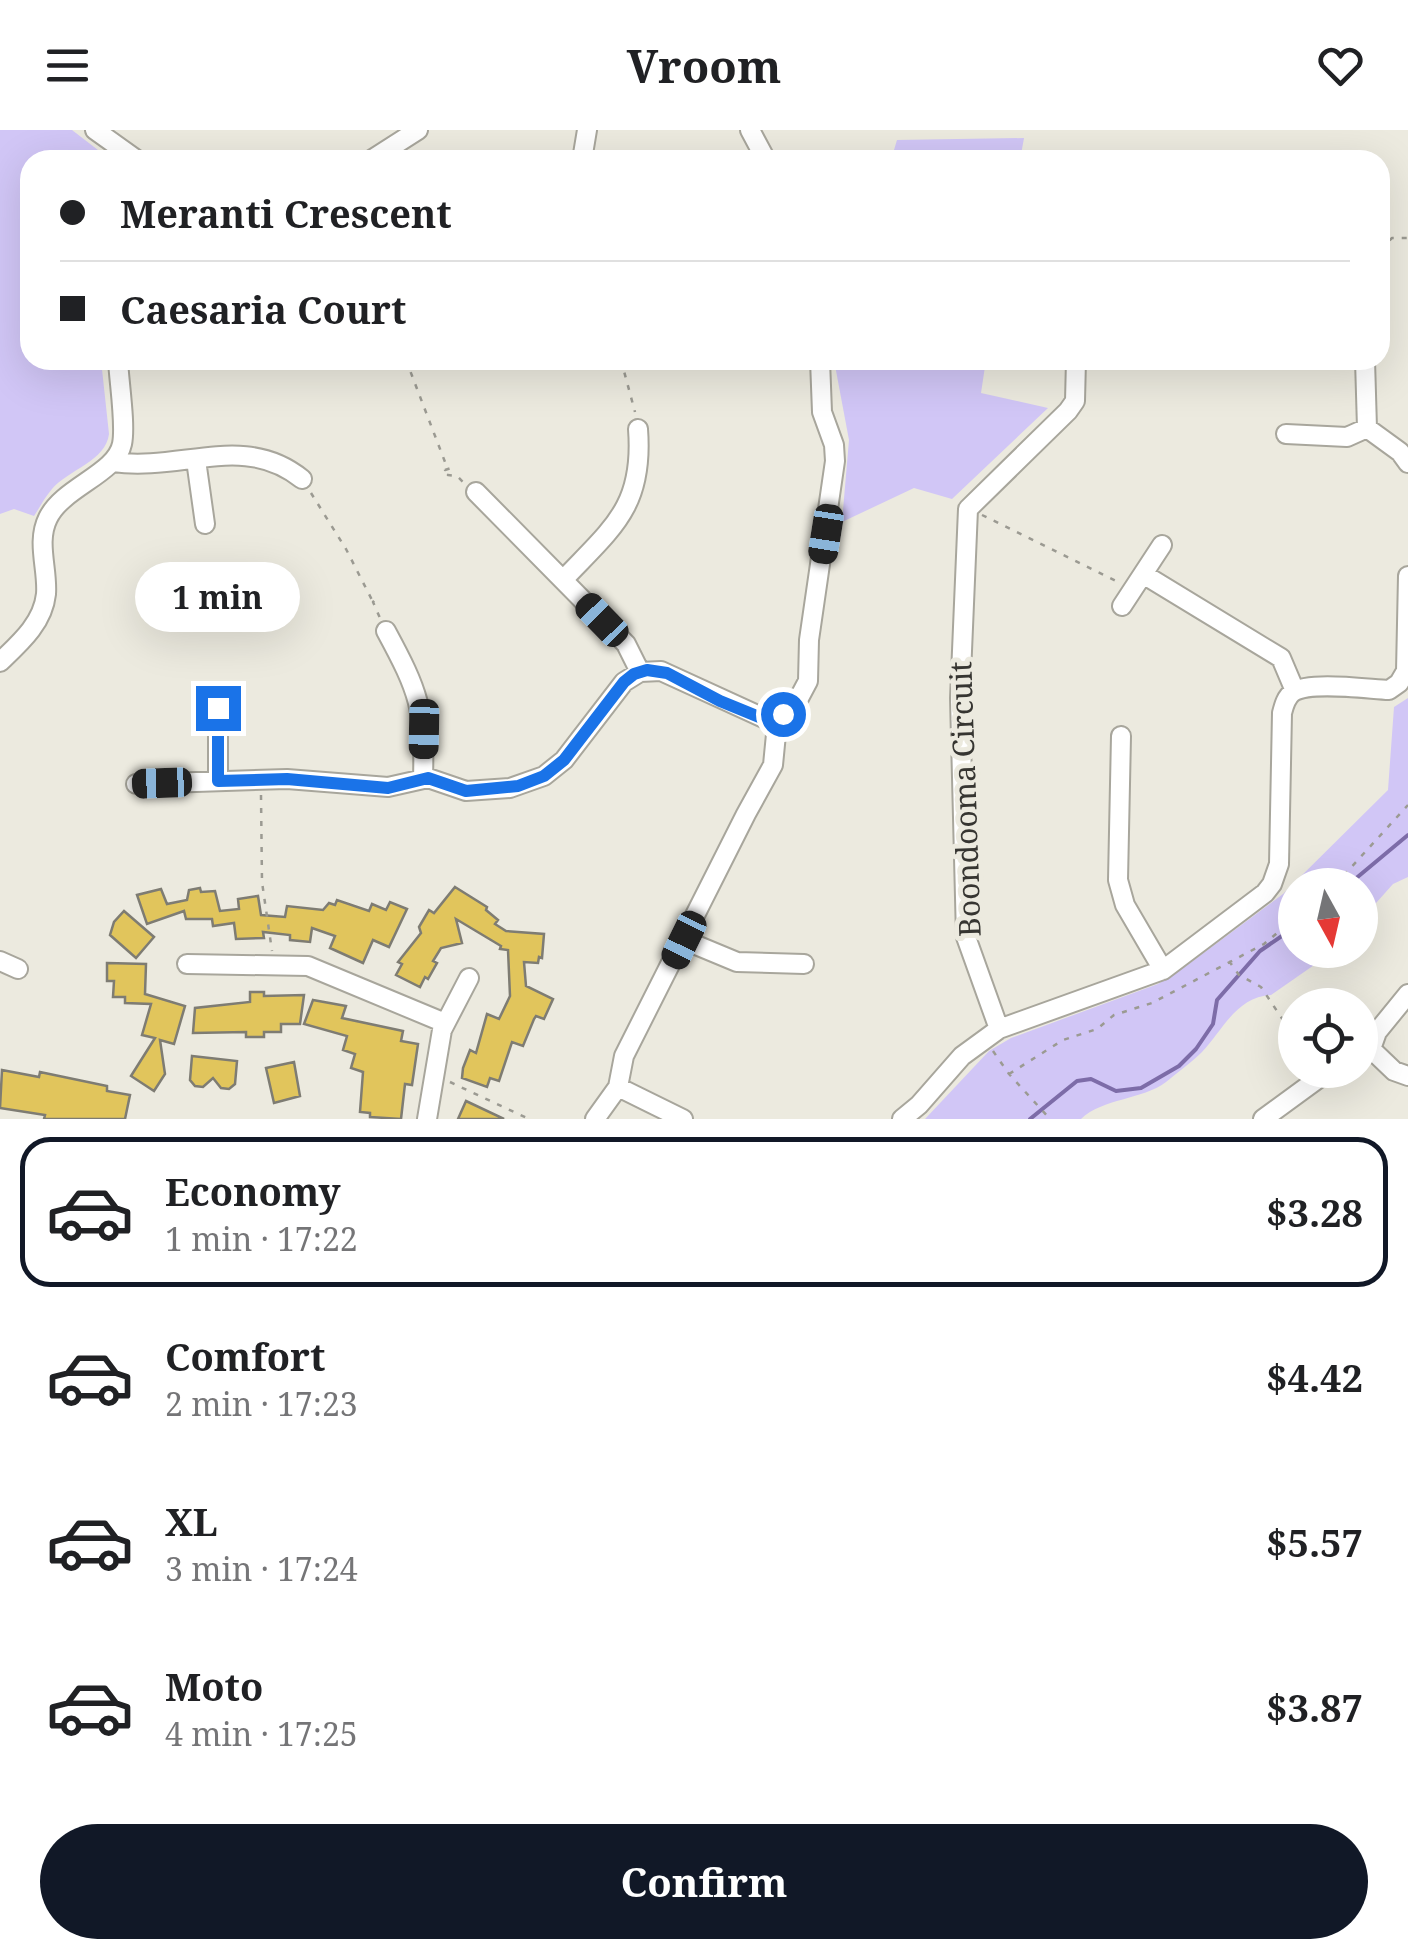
<!DOCTYPE html>
<html lang="en">
<head>
<meta charset="utf-8">
<style>
	:root { --surface:#fff; --page:#f6f6f6; --text:#202124; --muted:#757577; --line:#e0e0e0; --accent:#111827 }
	body { margin:0; font-family:"Noto Serif",serif; background:var(--page); color:var(--text); height:100vh; display:flex; flex-direction:column; font-size:38px; white-space:nowrap }
	* { box-sizing:border-box; margin:0 }
	p { font-size:32px; color:var(--muted) }
	.icon { flex:none; width:55px; height:55px; fill:none; stroke:currentColor; stroke-width:2; stroke-linecap:round; stroke-linejoin:round }
	.map { position:relative; height:989px; overflow:hidden }
	.side { display:flex; flex-direction:column; background:var(--surface); flex:1 }
	.side>* { flex:none }
	.banner { position:absolute; left:20px; top:20px; width:1370px; height:220px; border-radius:30px; box-shadow:0 10px 40px #0002; display:grid; align-content:center; height:220px; padding:0 40px; background:var(--surface) }
	.needle { width:65px; rotate:172deg }
	.fabs { position:absolute; left:1278px; top:738px; display:grid; gap:20px }
	.fabs a { display:grid; place-items:center; width:100px; height:100px; border-radius:50%; background:var(--surface); box-shadow:0 10px 40px #0002; font-size:50px }
	.end { position:absolute; width:45px; height:45px; margin:-22px; border:12px solid #1a73e8; background:#fff; box-shadow:0 0 0 5px #fff }
	.from { border-radius:50% }
	.bubble { position:absolute; height:70px; border-radius:35px; background:var(--surface); box-shadow:0 10px 40px #0002; font-size:32px; font-weight:700; line-height:70px; text-align:center }
	.car { position:absolute; width:30px; height:60px; margin:-30px -15px; border-radius:12px; box-shadow:0 0 8px 2px #0007; background:linear-gradient(#222 24%,#8ab4d8 0 40%,#222 0 76%,#8ab4d8 0 86%,#222 0) }
	.banner b { display:flex; align-items:center; gap:35px; height:95px; font-size:38px }
	.banner b+b { border-top:2px solid var(--line) }
	.banner i { width:25px; height:25px; background:var(--text) }
	ul { padding:18px 0 0; list-style:none }
	li { display:flex; align-items:center; gap:30px; height:150px; margin:0 20px 15px; padding:0 20px; border:5px solid transparent; border-radius:30px }
	li div { flex:1 }
	li b { display:block; font-size:38px }
	li em { font-style:normal; font-weight:700 }
	li.active { border-color:var(--accent) }
	li>.icon { width:90px; height:90px; stroke-width:1.5 }
	.button { display:flex; gap:20px; margin-top:auto; padding:20px 40px }
	.button a { flex:1; height:115px; border-radius:60px; background:var(--accent); color:#fff; font-size:40px; font-weight:700; line-height:115px; text-align:center }
	header { display:flex; justify-content:space-between; align-items:center; height:130px; padding:0 40px; background:var(--surface); font-size:45px; font-weight:700 }
	.map>svg:first-child { display:block }
	.green { fill:#d1c6f6 }
	.lines { fill:none; stroke-linecap:round; stroke-linejoin:round }
	.stream { stroke:#7d6ca8; stroke-width:4 }
	.building { fill:#e1c55c; stroke:#7e7c73; stroke-width:2.5 }
	.minor-casing { stroke:#a8a69c; stroke-width:22 }
	.path { stroke:#9b9a92; stroke-width:2.5; stroke-dasharray:5 8; stroke-linecap:butt }
	.minor { stroke:#fff; stroke-width:18 }
	.route { stroke:#1a73e8; stroke-width:12 }
	.labels { text-anchor:middle; stroke-width:10; stroke-linejoin:round; paint-order:stroke }
	.street-label { font-size:30px; fill:#363531; stroke:#eceadf }
</style>
</head>
<body>
<header><svg class="icon" aria-label="menu" viewBox="0 0 24 24"><path d="M4 6h16M4 12h16M4 18h16"/></svg>Vroom<svg class="icon" aria-label="heart" viewBox="0 0 24 24"><path d="M12 20l-8-8c-3-5 5-10 8-4 3-6 11-1 8 4z"/></svg></header>
<div class="map">
<svg width="1408" height="989" viewBox="0 0 1408 989">
	<rect width="100%" height="100%" fill="#eceadf"/>
	<path class="green" d="M0,0H72L111,30H30V230H101L109,304C106,331 68,340 52,359C45,367 40,377 34,386L14,379L0,384Z
		M1024,8L1020,30H891L897,10Z
		M834,230H986L981,263L1048,278L952,369L914,358L842,392L849,310Z
		M1408,568V747L1393,754L1360,791V755H1295V820H1334L1330,824L1271,865C1236,867 1223,900 1202,922C1194,930 1176,944 1166,952C1142,970 1103,968 1081,989H925L989,921L1011,908L1158,854L1186,836L1283,764L1388,660L1394,577Z"/>
	<g class="lines">
		<path class="stream" d="M1348,755L1408,705
			M1030,989L1077,951L1091,949L1116,961L1141,958L1179,936L1196,919L1213,894L1217,870L1260,821L1295,797"/>
	</g>
	<path class="building" d="M455,757L487,777L486,780L498,790L495,794L506,801L544,804L542,828L539,827L538,833L524,832L526,856L553,869L544,889L536,886L534,889L523,916L512,912L499,951L490,948L487,957L462,948L463,938L470,920L476,923L487,884L499,889L510,866L508,820L500,819L501,816L456,789L462,813L441,818L433,831L437,833L428,849L425,847L420,857L396,845L402,834L398,832L421,803L419,797L429,780L434,783Z
		M200,758L201,762L215,761L220,781L239,779L238,769L258,766L261,785L285,787L287,776L323,780L329,773L335,775L337,770L369,781L372,774L386,780L390,772L407,779L389,817L373,810L363,833L330,818L335,806L312,798L310,812L290,810V805L263,802L264,808L236,809L234,793L213,796L212,789H186L184,781L147,794L137,765L161,759L167,774L187,770L189,760Z
		M124,781L154,807L136,828L110,805L114,792Z
		M107,833L146,834L145,864L185,876L174,914L160,910L165,944L154,961L131,946L155,908L142,905L151,874L125,873V867H113L114,851H107Z
		M250,862H264V866L304,865L300,894H281V902H264V907H246V902L193,903L195,878L250,872Z
		M313,870L346,876L342,888L403,901L401,911L418,914L412,955L405,954L401,989L370,987V983L360,982L363,942L351,938L355,924L343,920L347,906L304,894Z
		M192,926L237,931L235,954L229,959L221,958L213,948L203,957L195,956L190,950Z
		M294,932L300,966L274,973L266,938Z
		M2,940L39,947L40,942L107,956V961L130,965L125,989H44L45,985L0,978Z
		M466,971L504,989H458Z"/>
	<g class="lines">
		<defs>
			<path id="minor" d="M95,0L137,30
				M750,0L766,30
				M371,30L418,0
				M582,30L587,0
				M1365,230L1367,298L1400,322L1408,333
				M1286,304L1347,307L1367,298
				M196,330L205,394
				M113,332C182,342 244,302 302,349
				M476,362L626,514L640,542
				M1143,444L1281,528L1295,561
				M563,450C612,398 644,377 638,299
				M1122,476L1162,415
				M386,501C419,562 425,579 423,648
				M0,532C20,513 43,493 46,464C48,439 36,412 48,388C63,357 116,344 122,314C126,295 119,252 118,230
				M218,578V651
				M1121,606L1118,750L1125,775L1163,840
				M136,654L287,649L388,657L428,648L466,661L510,658L544,646L564,630L624,552L640,542L661,541L777,594
				M684,810L737,832L804,834
				M0,831L18,839
				M187,834L308,836L445,893
				M999,899L966,807L960,568L968,379L1068,281L1075,271L1076,230
				M1371,919L1394,941L1408,946
				M1360,922L1371,919L1377,902L1408,864
				M618,957L683,989
				M427,989L442,900L469,848
				M595,989L618,957L624,926L746,684L773,635L777,594L799,568L808,551L809,510L835,331L834,315L822,282L820,230
				M902,989L919,975L962,926L999,899L1163,840L1265,763L1272,754L1279,734L1282,583C1284,575 1286,567 1293,562C1310,551 1367,559 1389,560L1399,553L1406,541L1408,446
				M1263,989L1330,940"/>
		</defs>
		<use href="#minor" class="minor-casing"/>
		<path class="path" d="M1380,119L1392,108H1408
			M406,230L445,332V340L451,338L448,345L457,346L464,353
			M621,230L635,282
			M311,363L346,419L372,470L376,469L373,472L380,488
			M982,385L1118,452
			M261,665L262,752L272,821
			M1335,755L1408,675
			M1229,831L1239,845L1261,857L1295,908
			M993,921L1009,944L1050,989
			M1009,944L1063,910L1097,899L1114,885L1152,873L1264,814L1295,788
			M450,952L529,989"/>
		<use href="#minor" class="minor"/>
	</g>
	<g class="lines">
		<path class="route" d="M218,578V651L287,649L388,658L428,648L466,661L518,656L544,646L564,630L624,552L634,544L647,540L667,543L720,571L776,594L783,584"/>
	</g>
	<g class="labels">
		<g class="street-label">
			<text transform="translate(966 669) rotate(-92)" y="10">Boondooma Circuit</text>
		</g>
	</g>
</svg>
<div class="fabs">
<a><svg class="needle" viewBox="-14 -14 28 28"><path d="M0-13l5 13h-10z" fill="#e53935"/><path d="M0 13l5-13h-10z" fill="#757577"/></svg></a>
<a><svg class="icon" aria-label="locate" viewBox="0 0 24 24"><circle cx="12" cy="12" r="6"/><path d="M12 2v4M12 18v4M2 12h4M18 12h4"/></svg></a>
</div>
<i class="end from" style="left:783px;top:584px"></i>
<i class="end" style="left:218px;top:578px"></i>
<div class="bubble" style="left:135px;top:432px;width:165px">1 min</div>
<i class="car" style="left:826px;top:404px;rotate:189deg"></i>
<i class="car" style="left:602px;top:490px;rotate:316deg"></i>
<i class="car" style="left:424px;top:599px;rotate:181deg"></i>
<i class="car" style="left:162px;top:653px;rotate:268deg"></i>
<i class="car" style="left:684px;top:810px;rotate:206deg"></i>
<div class="banner">
<b><i class="from"></i>Meranti Crescent</b>
<b><i></i>Caesaria Court</b>
</div>
</div>
<section class="side">
<ul>
<li class="active"><svg class="icon" aria-label="car" viewBox="0 0 24 24"><path d="M5 17H2v-5l4-1 3-4h7l3 4 3 1v5h-3M9 17h6M6 11h13"/><circle cx="7" cy="17" r="2"/><circle cx="17" cy="17" r="2"/></svg><div><b>Economy</b><p>1 min · 17:22</p></div><em>$3.28</em></li>
<li><svg class="icon" aria-label="car" viewBox="0 0 24 24"><path d="M5 17H2v-5l4-1 3-4h7l3 4 3 1v5h-3M9 17h6M6 11h13"/><circle cx="7" cy="17" r="2"/><circle cx="17" cy="17" r="2"/></svg><div><b>Comfort</b><p>2 min · 17:23</p></div><em>$4.42</em></li>
<li><svg class="icon" aria-label="car" viewBox="0 0 24 24"><path d="M5 17H2v-5l4-1 3-4h7l3 4 3 1v5h-3M9 17h6M6 11h13"/><circle cx="7" cy="17" r="2"/><circle cx="17" cy="17" r="2"/></svg><div><b>XL</b><p>3 min · 17:24</p></div><em>$5.57</em></li>
<li><svg class="icon" aria-label="car" viewBox="0 0 24 24"><path d="M5 17H2v-5l4-1 3-4h7l3 4 3 1v5h-3M9 17h6M6 11h13"/><circle cx="7" cy="17" r="2"/><circle cx="17" cy="17" r="2"/></svg><div><b>Moto</b><p>4 min · 17:25</p></div><em>$3.87</em></li>
</ul>
<div class="button"><a>Confirm</a></div>
</section>
</body>
</html>
